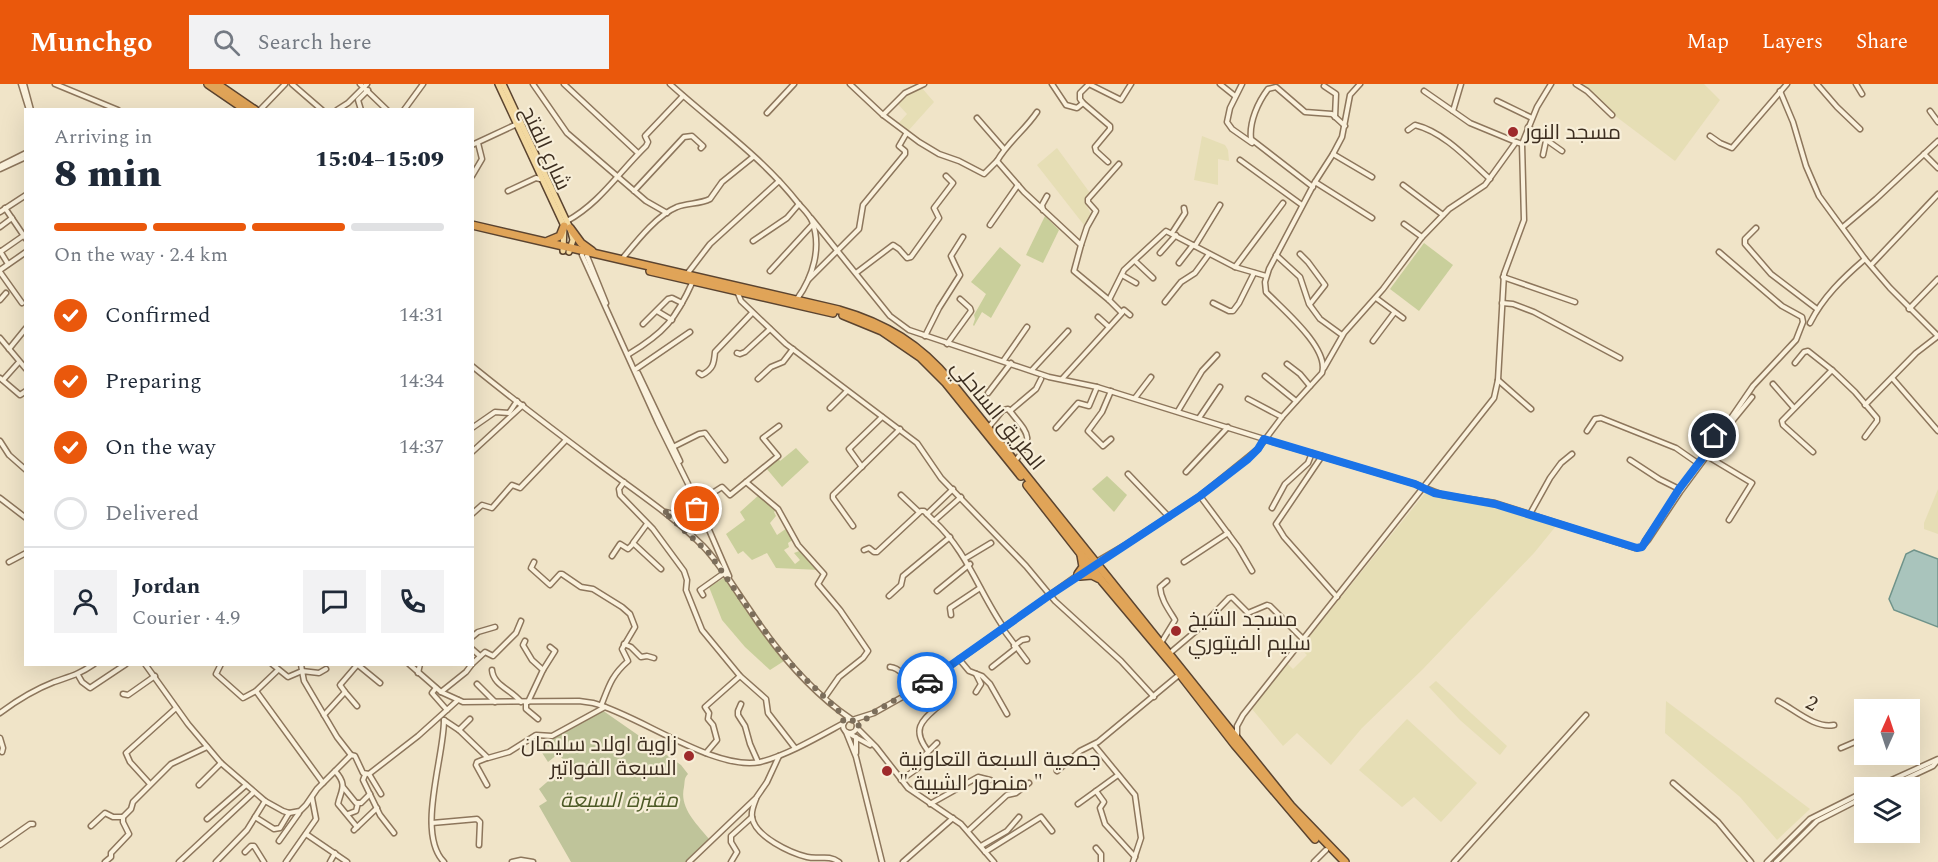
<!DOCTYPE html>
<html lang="en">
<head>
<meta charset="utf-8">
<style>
  body { margin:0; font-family:Spectral,Cairo,serif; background:#f2f2f3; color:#1f2937; height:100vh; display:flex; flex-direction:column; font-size:22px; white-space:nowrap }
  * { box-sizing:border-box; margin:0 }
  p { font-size:20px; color:#747a83 }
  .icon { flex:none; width:33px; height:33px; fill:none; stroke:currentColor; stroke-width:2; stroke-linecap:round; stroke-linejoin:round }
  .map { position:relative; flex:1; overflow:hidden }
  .side { position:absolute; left:24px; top:24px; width:450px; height:558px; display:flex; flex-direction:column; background:#fff; border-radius:0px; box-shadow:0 6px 24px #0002 }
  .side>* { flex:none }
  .needle { width:39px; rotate:3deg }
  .controls { position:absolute; left:1854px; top:615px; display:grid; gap:12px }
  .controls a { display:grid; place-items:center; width:66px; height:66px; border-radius:0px; background:#fff; box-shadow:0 6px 24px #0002; font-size:30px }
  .pin { position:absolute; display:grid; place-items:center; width:51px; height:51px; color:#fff; margin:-26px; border:3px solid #fff; border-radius:50%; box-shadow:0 2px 6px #0007 }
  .courier { position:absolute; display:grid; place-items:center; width:60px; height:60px; margin:-30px; border:4px solid #1a73e8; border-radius:50%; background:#fff; color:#222; box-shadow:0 2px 8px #0007 }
  .overview em { font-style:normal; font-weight:800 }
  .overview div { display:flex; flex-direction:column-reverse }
  .overview { display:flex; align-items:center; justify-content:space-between; height:102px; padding:0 30px }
  h1 { font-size:39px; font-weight:800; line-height:45px }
  .bar { display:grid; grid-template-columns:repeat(4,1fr); gap:9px 6px; align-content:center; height:72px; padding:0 30px }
  .bar i { height:8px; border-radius:4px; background:#e0e1e3 }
  .bar .on { background:#ea580c }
  .bar p { grid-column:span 4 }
  .line { display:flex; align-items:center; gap:15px; padding:0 30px; border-top:2px solid #e0e1e3 }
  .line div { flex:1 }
  .round { display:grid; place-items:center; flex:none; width:63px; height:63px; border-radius:0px; background:#f2f2f3 }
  ol { padding:0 30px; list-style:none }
  li { display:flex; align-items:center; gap:18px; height:66px }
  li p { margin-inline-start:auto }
  li .icon { padding:6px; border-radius:50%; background:#ea580c; color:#fff; stroke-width:4 }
  li:last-child { color:#747a83 }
  li i { width:33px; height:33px; border:3px solid #e0e1e3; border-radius:50% }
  header { display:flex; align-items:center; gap:36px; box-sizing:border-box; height:84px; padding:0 30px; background:#ea580c; color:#fff }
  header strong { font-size:28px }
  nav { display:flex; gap:33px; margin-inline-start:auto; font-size:21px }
  .search { width:420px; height:54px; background:#f2f2f3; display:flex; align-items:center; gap:15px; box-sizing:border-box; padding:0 21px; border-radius:0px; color:#747a83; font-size:22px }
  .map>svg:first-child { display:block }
  .farmland { fill:#e6deb5 }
  .green { fill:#c9cf9b }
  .cemetery { fill:#bfc49a }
  .water { fill:#a9c4bc; stroke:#6f938a; stroke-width:1.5 }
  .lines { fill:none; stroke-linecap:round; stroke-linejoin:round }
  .minor-casing { stroke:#8d765c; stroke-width:7 }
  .major-casing { stroke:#5b4430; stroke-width:8 }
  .highway-casing { stroke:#5b4430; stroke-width:10 }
  .minor { stroke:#faf1dc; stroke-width:4 }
  .major { stroke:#f3d9a0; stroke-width:5 }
  .highway { stroke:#e0a458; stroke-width:7 }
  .done { stroke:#7c6e5b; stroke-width:6; stroke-dasharray:0 10.8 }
  .route { stroke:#1a73e8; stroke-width:8 }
  .poi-dot { fill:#9e2a2b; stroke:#f7eed8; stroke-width:2 }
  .labels { text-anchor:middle; stroke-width:4.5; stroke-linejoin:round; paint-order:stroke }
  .poi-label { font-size:21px; fill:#3d2e20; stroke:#f7eed8; text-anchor:start }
  .street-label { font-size:21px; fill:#3d2e20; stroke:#f7eed8 }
  .park-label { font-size:21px; font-style:italic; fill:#4d5a26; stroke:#f7eed8 }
</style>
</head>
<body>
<header>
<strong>Munchgo</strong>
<div class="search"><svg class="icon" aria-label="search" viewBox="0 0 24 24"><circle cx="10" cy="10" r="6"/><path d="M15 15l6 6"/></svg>Search here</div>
<nav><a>Map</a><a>Layers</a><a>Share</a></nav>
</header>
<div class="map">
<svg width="1938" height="778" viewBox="0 0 1938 778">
  <rect width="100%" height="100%" fill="#f0e4c8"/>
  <!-- farmland -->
  <g class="farmland">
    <path d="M1573 0H1704L1720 16 1675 77Z"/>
    <path d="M921 3 934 18 908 47 898 40 907 30 897 19 911 7Z"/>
    <path d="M1202 52 1225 61 1228 66 1229 77 1218 75V101L1194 96Z"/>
    <path d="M1057 64 1090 109 1084 117 1091 130 1084 141 1037 81Z"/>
    <path d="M1938 405V450L1924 445V439Z"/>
    <path d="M1426 408 1499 423 1556 442 1534 469 1423 585 1362 644 1331 681 1297 649 1283 662 1252 625 1287 579 1293 585 1307 571 1300 564Z"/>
    <path d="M1436 597 1507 662 1500 671 1460 636 1429 603Z"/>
    <path d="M1666 617 1810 725 1777 756 1740 713 1665 649Z"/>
    <path d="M1407 635 1477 699 1441 738 1414 713 1402 723 1359 686Z"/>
  </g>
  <!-- green -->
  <g class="green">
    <path d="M1045 132 1059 146 1043 179 1026 171Z"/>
    <path d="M1424 159 1453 181 1419 227 1390 205Z"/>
    <path d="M1000 163 1021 181 991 234 982 228 974 242 973 241 975 235 974 231 986 210 971 198Z"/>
    <path d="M796 364 809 378 782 403 766 384 778 374 780 377Z"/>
    <path d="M1107 392 1127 411 1114 428 1092 405Z"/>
    <path d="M760 410 777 425 774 428 776 432 770 439 777 451 787 444 794 455 788 459 789 463 784 466 795 480 800 476 794 469 802 466 820 486 776 484 767 469 752 476 743 467 738 470 726 450 745 436 740 428Z"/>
    <path d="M724 494 784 577 770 586 745 563 722 536 709 503Z"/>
  </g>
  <!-- cemetery -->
  <path class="cemetery" d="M602 626 681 681 688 690C684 694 685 697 684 703 679 724 697 740 709 755L688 778H571L539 722 547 717 539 705 568 680 558 670 548 678 539 664 553 654Z"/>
  <!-- water -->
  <path class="water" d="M1914 466 1938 475V543L1894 526 1889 515 1906 470Z"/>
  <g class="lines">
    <defs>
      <g id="minor">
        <path d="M21 0 29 26"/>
        <path d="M24 0 31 26"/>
        <path d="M55 0 118 26"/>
        <path d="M292 0 322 26"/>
        <path d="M360 0 387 26"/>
        <path d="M533 0 567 49 646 117 667 129"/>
        <path d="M564 0 638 69"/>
        <path d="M670 0C713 39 762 73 798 119 803 125 809 130 812 137 822 163 813 193 797 215"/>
        <path d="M850 0 883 31 919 58 939 70 959 77 984 90 997 77 1024 108 1081 161 1074 187 1109 216 1122 229 1062 295"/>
        <path d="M1052 0 1066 21 1077 24 1083 19"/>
        <path d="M1220 0 1235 12"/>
        <path d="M1242 0 1230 24 1227 38 1232 45 1252 59"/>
        <path d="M1576 0 1587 7 1612 31"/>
        <path d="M1817 0 1837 23 1860 45"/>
        <path d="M1856 0 1862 10"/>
        <path d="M1324 2 1336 10 1335 33"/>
        <path d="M1424 7 1470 39 1516 58"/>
        <path d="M1780 7 1793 38 1806 82 1819 112 1865 175 1890 204 1938 252"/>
        <path d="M1497 17 1532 34"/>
        <path d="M260 26 285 0"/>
        <path d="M337 26 348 19 367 0"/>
        <path d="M361 26 358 16 368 6"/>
        <path d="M404 26 423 0"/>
        <path d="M1453 27 1461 0"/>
        <path d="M1930 27 1938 38"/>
        <path d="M767 29 794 0"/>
        <path d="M883 31 905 9 924 0"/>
        <path d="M977 34 1004 65"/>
        <path d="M1528 43 1562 67"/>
        <path d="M1408 46 1415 41C1444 48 1469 76 1490 95"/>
        <path d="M1710 52 1720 59 1732 64 1787 0"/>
        <path d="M472 61 517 40"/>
        <path d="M1333 70 1372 93"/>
        <path d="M1924 70 1938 84"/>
        <path d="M1543 71 1546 57"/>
        <path d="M1240 76 1302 121"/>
        <path d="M997 77C1008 58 1025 46 1037 28"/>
        <path d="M1108 78 1096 67 1095 63 1110 45V42L1083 19 1080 15V9L1089 0 1121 16 1131 0"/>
        <path d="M0 82 26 69"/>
        <path d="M0 85 26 73"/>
        <path d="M472 92 482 75 478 59"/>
        <path d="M1315 98 1372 134"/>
        <path d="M1403 101 1443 131"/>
        <path d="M1313 103 1251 55C1249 38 1258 18 1268 5L1276 3 1305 28 1332 30 1345 42"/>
        <path d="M508 107 536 94 540 95"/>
        <path d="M634 107 684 53 692 52 703 62 701 64"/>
        <path d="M5 124 26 155"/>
        <path d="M1043 126 1042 121 1047 112"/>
        <path d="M0 128 26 111"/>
        <path d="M811 134 890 232 909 246 1049 293 1097 303 1264 355 1415 400 1443 411 1495 419 1635 464 1642 463 1648 456 1680 408 1734 335 1752 313"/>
        <path d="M567 137C600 119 619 88 646 62L648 58 645 52 683 12"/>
        <path d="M1404 140 1422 153"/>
        <path d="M990 141 1018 101"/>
        <path d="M0 143 12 134"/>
        <path d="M1843 143 1876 115 1938 57"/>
        <path d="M1756 144 1745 155V160L1771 190 1817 225"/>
        <path d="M1172 149 1185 129 1184 124"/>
        <path d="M753 157 787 134 799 120"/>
        <path d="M1081 161 1087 143 1096 127 1088 118V115L1119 80"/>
        <path d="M1195 162 1220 121"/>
        <path d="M0 167 8 180"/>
        <path d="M0 168 23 152"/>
        <path d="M1160 169 1176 151"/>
        <path d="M1300 170 1308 178 1325 201 1310 220"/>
        <path d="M582 171 658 339 698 420 697 425C688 432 677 432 666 428"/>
        <path d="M1276 171 1300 193 1309 220 1320 235 1342 251"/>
        <path d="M587 172 606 219"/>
        <path d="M622 175C636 158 657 131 677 123 688 119 700 120 710 115L722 98 753 73"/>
        <path d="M1135 177 1153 194"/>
        <path d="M1179 179 1193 161"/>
        <path d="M1871 181 1938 110"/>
        <path d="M1235 183 1283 119"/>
        <path d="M0 186 26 168"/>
        <path d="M770 187 813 140"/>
        <path d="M0 188 22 219"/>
        <path d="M856 189 893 161 899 165 907 174 911 173 939 134 934 124 953 99 946 92"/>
        <path d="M687 190 710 160 779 97"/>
        <path d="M1122 191 1136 199"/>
        <path d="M1503 193 1575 218"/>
        <path d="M809 195 859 145 863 121 905 70V67L899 62 906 50"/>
        <path d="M737 207 741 217 786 260 917 359 941 394 1026 482 1055 517 1121 577 1154 613"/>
        <path d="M1376 214 1403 234"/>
        <path d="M0 216 6 209"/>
        <path d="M1109 216 1124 186 1166 147 1235 183 1266 192"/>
        <path d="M1165 218 1181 198 1195 189 1209 170"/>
        <path d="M1213 219 1229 227H1233L1239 219 1254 189"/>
        <path d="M1502 219 1513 220 1534 228 1620 274"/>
        <path d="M1909 225 1938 195"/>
        <path d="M657 227 672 236"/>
        <path d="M1122 228 1124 226 1130 231"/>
        <path d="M1098 233 1109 243"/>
        <path d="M1810 239C1823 213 1843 194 1865 175"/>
        <path d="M643 240 668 215 672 214 682 219"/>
        <path d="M925 252 939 224 960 191C957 185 954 179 951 172L963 153"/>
        <path d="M0 254 26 285"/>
        <path d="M1373 257 1394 229"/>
        <path d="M947 260 971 227 970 224 960 215"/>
        <path d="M9 265 26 244"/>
        <path d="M737 269 740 270 745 268 770 245"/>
        <path d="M629 270C664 249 676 235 693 197"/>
        <path d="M1004 276 1027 243"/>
        <path d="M1795 279 1804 268 1808 267 1832 286"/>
        <path d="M1287 280 1300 290 1310 302"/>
        <path d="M472 282C514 316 556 348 599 380 634 406 672 431 703 462 721 481 734 504 749 525 776 566 810 607 851 635"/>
        <path d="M1324 284 1344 249 1383 205 1422 153 1449 125 1485 101 1516 58 1522 60"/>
        <path d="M636 285 690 248"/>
        <path d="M1032 286 1068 247"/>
        <path d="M638 289 680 377"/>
        <path d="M699 289 702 291C713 285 714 280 715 268L752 229"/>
        <path d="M1265 292 1296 317"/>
        <path d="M0 294 20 311 26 307"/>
        <path d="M758 295 771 283 783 278 793 265"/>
        <path d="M1893 295 1938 347"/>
        <path d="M3 296 19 278"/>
        <path d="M1498 296 1531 325"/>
        <path d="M1773 300 1794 324"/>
        <path d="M988 309 1011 279"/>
        <path d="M1135 314 1151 293"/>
        <path d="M1248 315 1282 333"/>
        <path d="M1865 321 1916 269 1938 252"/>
        <path d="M830 324 847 307"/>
        <path d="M1010 327C1027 349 1036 353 1015 377"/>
        <path d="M1178 327 1202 287 1217 271"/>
        <path d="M1199 334 1220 303"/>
        <path d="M472 344 495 328 509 329 517 317"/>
        <path d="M988 344 1003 326 1008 325 1010 327 1036 305 1041 295"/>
        <path d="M1056 344 1078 319 1089 322 1097 303"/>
        <path d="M1587 347 1595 335 1601 334 1676 364 1699 380"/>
        <path d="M1698 351 1713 352 1717 355"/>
        <path d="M1111 355 1103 362 1088 347 1102 328 1111 307"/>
        <path d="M0 357 9 371 26 386"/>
        <path d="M673 363 699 350 705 349 725 376"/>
        <path d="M472 368 523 321"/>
        <path d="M1813 368 1783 341 1782 337 1832 286 1855 308 1877 334V337L1865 353"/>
        <path d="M1707 369 1753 302 1796 256 1803 238 1802 233 1782 222 1719 168"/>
        <path d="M1322 372 1276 440 1284 453 1337 513"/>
        <path d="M1707 372 1752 399 1729 436"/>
        <path d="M1630 376 1659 395 1679 405"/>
        <path d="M862 383 849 365 882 333"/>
        <path d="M1186 388 1228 343"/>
        <path d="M1128 390 1169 433"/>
        <path d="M624 398 619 405 620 411 653 445 684 487 687 496 686 506 702 546 740 592 766 615 768 629 795 664"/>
        <path d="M746 398 778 425 798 461 824 490 818 500 840 526 868 567 863 574 839 593 825 613"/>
        <path d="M695 408 701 422V427"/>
        <path d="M901 411 919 428"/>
        <path d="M1200 412 1238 463 1252 487"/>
        <path d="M961 413 934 437C967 467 979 508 1004 544"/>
        <path d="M0 414 26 434"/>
        <path d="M700 417 722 403 730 411 778 372 763 354 779 342"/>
        <path d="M1272 424 1285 400 1308 379 1312 369"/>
        <path d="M700 425 729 492"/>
        <path d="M472 430 482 421 492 424 512 401 520 404 566 356"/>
        <path d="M927 430 953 405"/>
        <path d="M1530 430 1550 394 1561 379 1572 370"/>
        <path d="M673 434 696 431 701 427"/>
        <path d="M647 440 633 459 661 485"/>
        <path d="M853 442 833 414V411L900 345"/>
        <path d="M1645 457 1688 394"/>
        <path d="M864 466 869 464 874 468H877L921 427H924L934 437"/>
        <path d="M612 472 620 460 628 465 633 460"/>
        <path d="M966 474 991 459"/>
        <path d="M9 478 26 469"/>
        <path d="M534 478 531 484 550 501 560 490H562L581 503 593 505 622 523 630 530 635 543 622 565 628 577C611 592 609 602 601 622"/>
        <path d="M1184 478 1228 449"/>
        <path d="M937 507 970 480"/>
        <path d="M703 511 700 506 724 489"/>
        <path d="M889 512 901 501 903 492 950 453"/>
        <path d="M951 531 950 524 980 504"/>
        <path d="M1003 545 1027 577"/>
        <path d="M472 553 478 548 495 543"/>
        <path d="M525 557 523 561 532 576 543 586"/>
        <path d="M1161 559 1175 536C1169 526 1161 516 1160 503L1167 497"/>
        <path d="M624 560 631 563 641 573 647 572 654 574"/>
        <path d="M1014 562 1022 556 1027 555"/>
        <path d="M472 565 480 572"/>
        <path d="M1170 569 1203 541 1229 514 1232 513 1248 529 1267 521 1270 522 1303 555"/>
        <path d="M959 575 969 587 982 592 990 600 1007 630"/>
        <path d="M145 580 188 640 221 679 265 717 283 727 289 729 300 727 306 721 317 705 351 671 355 672 363 689 369 690 418 652 458 616"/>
        <path d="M221 580 216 590 243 614 256 607 278 586"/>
        <path d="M272 580 288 593 302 587 301 580"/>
        <path d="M409 580 441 608 463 618 579 617 593 619C639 631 714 687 760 678 786 672 820 652 844 639"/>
        <path d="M472 580 485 568 493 572 516 549 521 537"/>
        <path d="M358 581 380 599"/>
        <path d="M890 583C902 584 908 598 914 607"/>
        <path d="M992 583 1016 564"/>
        <path d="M326 585 319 589 302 587 304 597 337 653 351 671"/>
        <path d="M492 586C493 601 512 606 521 618"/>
        <path d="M418 589 420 580"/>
        <path d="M78 591 82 598 90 604 126 580"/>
        <path d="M477 600 495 618"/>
        <path d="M436 604 432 609 447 626"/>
        <path d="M256 607 323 699"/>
        <path d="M345 608 357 622"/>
        <path d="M441 608 466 588 472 580"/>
        <path d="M976 608 981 600 976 590"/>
        <path d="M123 610 128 611 155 592"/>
        <path d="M1778 617C1794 625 1815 645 1834 641"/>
        <path d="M526 618V625L538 635"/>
        <path d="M528 618 543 586 555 567 550 563"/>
        <path d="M741 620 738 627V631L745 642 750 660 758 678"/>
        <path d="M0 629C16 617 36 605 54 598 71 592 78 591 94 580"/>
        <path d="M324 631 345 608 340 601 358 580"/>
        <circle cx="850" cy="642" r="7"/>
        <path d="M444 636 459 646 488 674 509 668 536 651 552 652 605 623"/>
        <path d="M444 636C444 674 416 749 444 778"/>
        <path d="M852 636 874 629 922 602 1096 478 1127 460 1200 412 1258 365 1282 333 1322 289C1330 264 1281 224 1266 208L1265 198 1269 185 1315 98 1333 70 1342 53 1350 11 1360 0"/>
        <path d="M857 644 876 663 908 704 961 740 994 778"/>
        <path d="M459 646 470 635"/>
        <path d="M846 648 856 673 882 778"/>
        <path d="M848 649 870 661"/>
        <path d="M1237 652V642L1243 631 1494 314 1498 296 1504 190 1524 136 1522 60 1537 23 1551 0"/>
        <path d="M0 654 3 664 2 668"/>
        <path d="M1094 661 1135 711 1141 754 1133 778"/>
        <path d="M1841 664 1862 655"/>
        <path d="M928 667C907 640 929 633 946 615V604L939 589"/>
        <path d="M706 669 717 656 713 641 708 635 709 629 705 623 740 592"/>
        <path d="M856 669V653"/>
        <path d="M335 687C348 701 341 706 338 720L357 743"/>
        <path d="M1057 687 1080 667 1098 658 1180 590"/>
        <path d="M369 690 381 710"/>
        <path d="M365 691 363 696 380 731 394 749"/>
        <path d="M1118 691 1096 707 1104 718 1100 724 1105 740 1135 773"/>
        <path d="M901 696 918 684 920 676 937 659"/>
        <path d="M1673 699 1718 738 1751 778"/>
        <path d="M150 700 130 678 126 669 176 624"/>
        <path d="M199 701 221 679"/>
        <path d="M487 701 476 681 477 678 487 674"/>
        <path d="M343 703 356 719H361L370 710"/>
        <path d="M1874 704 1938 675"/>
        <path d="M1886 704 1933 682 1938 676"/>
        <path d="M756 715C754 720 751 727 752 733 755 753 791 769 807 773 819 776 828 770 839 778"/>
        <path d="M930 720 978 693 990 696"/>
        <path d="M1078 720 1096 707"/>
        <path d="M348 730 356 727 358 719"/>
        <path d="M255 733 274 745 280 744 289 729"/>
        <path d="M207 735 246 701"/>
        <path d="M432 739 477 735 480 738 479 761"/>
        <path d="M91 742 105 729 113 733H123"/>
        <path d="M354 746 377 724"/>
        <path d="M968 747 1007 711 1016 709 1029 699"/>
        <path d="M306 750 347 778"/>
        <path d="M279 757 299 729"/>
        <path d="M0 761 30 740H33"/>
        <path d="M981 762 1007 747 1019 733"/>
        <path d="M1096 764 1101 770V778"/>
        <path d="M245 768 251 762H254L264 778"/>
        <path d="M985 768 1041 733 1052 747"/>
        <path d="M105 778 111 773V769L129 750 123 738V733L131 725 133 718 171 680 207 663"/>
        <path d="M179 778 254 708"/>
        <path d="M216 778 247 746 265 717"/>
        <path d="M286 778 316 735 312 714"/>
        <path d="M330 778 335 769"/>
        <path d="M512 778 521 776 533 778"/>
        <path d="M689 778 756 714 767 698 779 672"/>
        <path d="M731 778 737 768 731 758V752L752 733"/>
        <path d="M903 778 953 734"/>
        <path d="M1314 778 1326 766"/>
        <path d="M1454 778 1586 631"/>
        <path d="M1767 778 1810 735 1864 708"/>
        <path d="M1776 778 1817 737 1864 713"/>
      </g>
      <g id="major">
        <path d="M498 0 564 142 563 167"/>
        <path d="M503 0 570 144 573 156 569 168"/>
      </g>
      <g id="highway">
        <path d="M208 0 246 26"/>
        <path d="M217 0 255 26"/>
        <path d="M472 141 839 226C885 239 921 261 951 298L1291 722 1345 778"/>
        <path d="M570 144 581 159 592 167"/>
        <path d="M548 157 560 152 564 142"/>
        <path d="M650 187 833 229"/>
        <path d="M843 231 882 247 920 273 946 299 1021 392"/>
        <path d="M1027 401 1102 497 1176 585 1235 661 1315 755"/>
        <path d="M1078 490 1083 483 1081 471"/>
        <path d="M1080 492 1092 491 1098 494"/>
      </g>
    </defs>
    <!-- minor casing -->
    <use href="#minor" class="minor-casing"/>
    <!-- major casing -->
    <use href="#major" class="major-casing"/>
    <!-- highway casing -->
    <use href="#highway" class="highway-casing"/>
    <!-- minor -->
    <use href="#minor" class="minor"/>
    <!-- major -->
    <use href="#major" class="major"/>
    <!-- highway -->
    <use href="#highway" class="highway"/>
  </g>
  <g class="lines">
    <!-- done -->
    <path class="done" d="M697 425C686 432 675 431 663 427L708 468 777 564 800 590 838 626 844 638 852 636 856 638 857 643 874 628 927 598"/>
    <!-- route -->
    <path class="route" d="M927 598 1047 513 1200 412 1248 375 1258 365 1264 355 1415 400 1434 409 1495 420 1637 464 1642 463 1645 458 1679 405 1717 355 1714 352"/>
  </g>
  <!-- markers -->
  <g class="poi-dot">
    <circle cx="1513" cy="48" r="6"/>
    <circle cx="1176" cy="547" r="6"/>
    <circle cx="689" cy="672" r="6"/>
    <circle cx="887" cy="687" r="6"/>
  </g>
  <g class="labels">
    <!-- poi labels -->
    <g class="poi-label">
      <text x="1525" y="55">مسجد النور</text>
      <text x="1188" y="542">مسجد الشيخ<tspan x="1188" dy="24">سليم الفيتوري</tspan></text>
      <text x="677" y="667" text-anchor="end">زاوية اولاد سليمان<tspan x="677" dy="24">السبعة الفواتير</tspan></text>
      <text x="899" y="682">جمعية السبعة التعاونية<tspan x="899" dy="24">" منصور الشيبة "</tspan></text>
    </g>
    <!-- street labels -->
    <g class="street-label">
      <text transform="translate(546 64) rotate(65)" y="7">شارع الفتح</text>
      <text transform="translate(998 331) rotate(51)" y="7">الطريق الساحلي</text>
      <text transform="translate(1812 619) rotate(28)" y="7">2</text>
    </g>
    <!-- park labels -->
    <g class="park-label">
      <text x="619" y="723">مقبرة السبعة</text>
    </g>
  </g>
</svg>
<div class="controls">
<a><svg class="needle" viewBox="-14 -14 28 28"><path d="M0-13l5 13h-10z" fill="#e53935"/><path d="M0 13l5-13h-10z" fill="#747a83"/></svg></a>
<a><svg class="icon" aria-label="layers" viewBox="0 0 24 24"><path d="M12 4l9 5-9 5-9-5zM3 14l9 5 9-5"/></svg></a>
</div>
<div class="pin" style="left:697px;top:425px;background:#ea580c"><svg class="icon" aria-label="bag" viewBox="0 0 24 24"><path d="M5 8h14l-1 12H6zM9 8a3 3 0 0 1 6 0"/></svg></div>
<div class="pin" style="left:1714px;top:352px;background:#1f2937"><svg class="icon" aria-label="home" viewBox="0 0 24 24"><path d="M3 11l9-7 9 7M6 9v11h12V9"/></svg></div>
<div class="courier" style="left:927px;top:598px"><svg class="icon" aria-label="car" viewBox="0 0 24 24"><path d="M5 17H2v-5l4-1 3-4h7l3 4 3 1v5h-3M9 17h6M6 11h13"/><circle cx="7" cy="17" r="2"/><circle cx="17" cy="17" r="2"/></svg></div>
<section class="side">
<div class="overview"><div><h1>8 min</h1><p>Arriving in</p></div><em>15:04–15:09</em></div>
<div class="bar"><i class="on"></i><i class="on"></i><i class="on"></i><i></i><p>On the way · 2.4 km</p></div>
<ol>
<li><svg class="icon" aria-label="check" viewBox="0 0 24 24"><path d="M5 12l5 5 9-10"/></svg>Confirmed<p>14:31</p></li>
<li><svg class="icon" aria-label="check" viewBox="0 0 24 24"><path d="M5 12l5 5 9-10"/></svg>Preparing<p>14:34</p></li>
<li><svg class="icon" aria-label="check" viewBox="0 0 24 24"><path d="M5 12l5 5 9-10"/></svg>On the way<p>14:37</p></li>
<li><i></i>Delivered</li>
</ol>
<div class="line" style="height:108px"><a class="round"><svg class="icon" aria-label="person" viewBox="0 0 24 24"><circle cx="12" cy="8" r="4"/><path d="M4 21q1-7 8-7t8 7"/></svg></a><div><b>Jordan</b><p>Courier · 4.9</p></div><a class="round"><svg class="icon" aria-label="chat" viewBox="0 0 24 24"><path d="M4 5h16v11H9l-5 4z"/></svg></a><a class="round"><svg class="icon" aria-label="phone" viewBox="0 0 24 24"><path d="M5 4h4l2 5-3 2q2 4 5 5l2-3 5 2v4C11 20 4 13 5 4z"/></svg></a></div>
</section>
</div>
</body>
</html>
